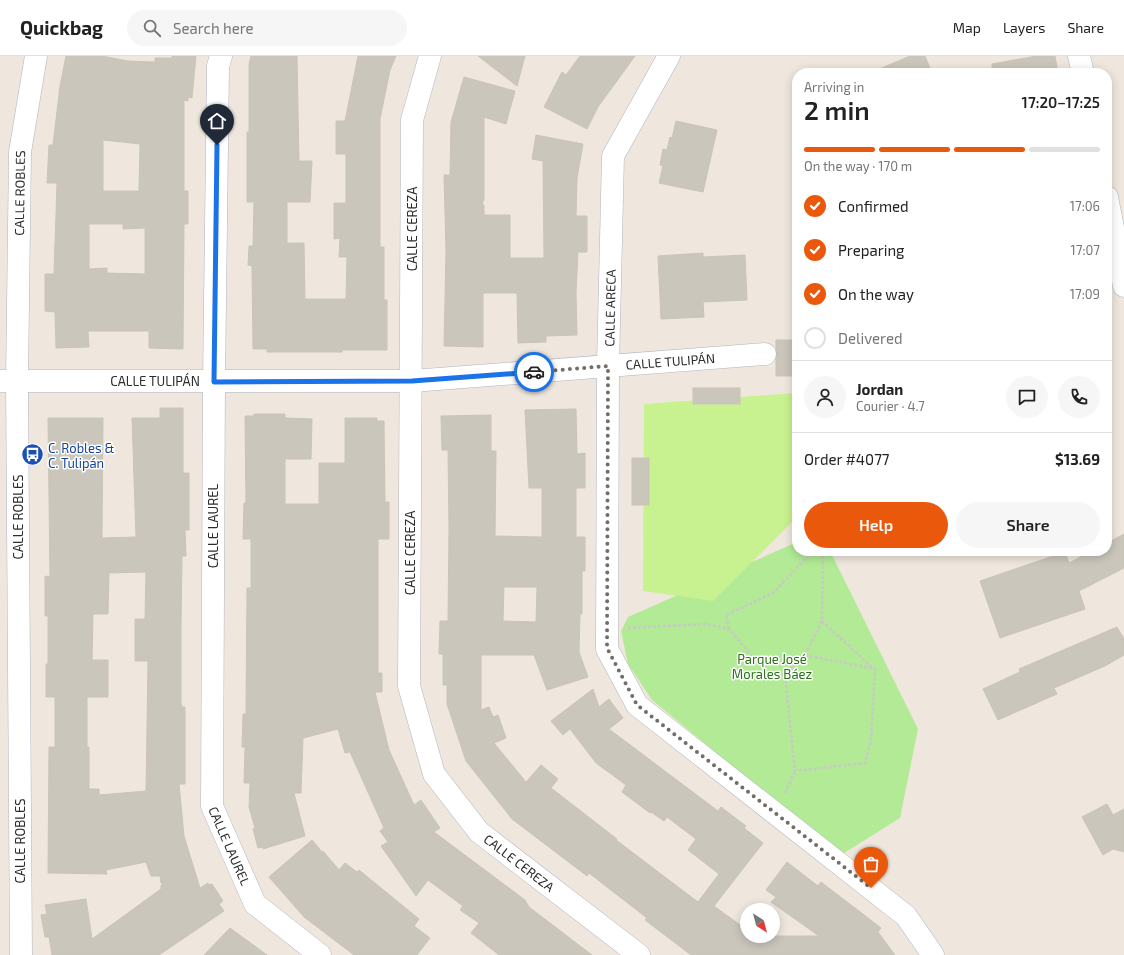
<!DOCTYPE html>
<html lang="en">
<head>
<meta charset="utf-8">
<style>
  body { margin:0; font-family:"Exo 2",sans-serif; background:#f6f6f6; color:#222; height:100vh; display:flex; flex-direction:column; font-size:15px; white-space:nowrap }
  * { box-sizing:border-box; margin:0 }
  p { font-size:13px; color:#767676 }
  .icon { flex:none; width:22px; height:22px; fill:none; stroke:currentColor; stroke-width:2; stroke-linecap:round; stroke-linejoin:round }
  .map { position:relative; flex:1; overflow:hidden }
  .side { position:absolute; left:792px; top:12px; width:320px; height:488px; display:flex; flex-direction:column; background:#fff; border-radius:16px; box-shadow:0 2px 10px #0003 }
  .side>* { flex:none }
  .needle { width:26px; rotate:144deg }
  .fabs { position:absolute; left:740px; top:847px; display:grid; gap:8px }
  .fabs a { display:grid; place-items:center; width:40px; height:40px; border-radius:50%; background:#fff; box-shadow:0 2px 10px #0003; font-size:20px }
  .pin { position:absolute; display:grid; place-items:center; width:34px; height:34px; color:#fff; margin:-41px -17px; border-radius:50% 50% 50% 0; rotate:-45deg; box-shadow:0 0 4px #0007 }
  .pin .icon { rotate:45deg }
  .courier { position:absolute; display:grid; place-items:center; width:40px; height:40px; margin:-20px; border:3px solid #1a73e8; border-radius:50%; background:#fff; color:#222; box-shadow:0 1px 5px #0007 }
  .summary em { font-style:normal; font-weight:600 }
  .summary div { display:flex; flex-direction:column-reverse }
  .summary { display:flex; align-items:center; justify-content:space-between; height:68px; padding:0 12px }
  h1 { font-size:26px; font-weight:600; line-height:30px }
  .bar { display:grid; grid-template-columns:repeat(4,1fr); gap:6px 4px; align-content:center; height:48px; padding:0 12px }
  .bar i { height:5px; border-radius:3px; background:#e0e0e0 }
  .bar .selected { background:#ea580c }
  .bar p { grid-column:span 4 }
  .line { display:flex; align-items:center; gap:10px; padding:0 12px; border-top:1px solid #e0e0e0 }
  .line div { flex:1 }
  .round { display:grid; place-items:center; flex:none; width:42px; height:42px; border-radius:21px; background:#f6f6f6 }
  ol { padding:0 12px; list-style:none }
  li { display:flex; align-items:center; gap:12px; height:44px }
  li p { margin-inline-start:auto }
  li .icon { padding:4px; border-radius:50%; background:#ea580c; color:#fff; stroke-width:4 }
  li:last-child { color:#767676 }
  li i { width:22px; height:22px; border:2px solid #e0e0e0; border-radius:50% }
  .action { display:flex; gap:8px; margin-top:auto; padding:8px 12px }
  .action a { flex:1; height:46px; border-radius:24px; background:#ea580c; color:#fff; font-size:16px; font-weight:600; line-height:46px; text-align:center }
  .action a+a { background:#f6f6f6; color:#222 }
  header { display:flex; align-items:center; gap:24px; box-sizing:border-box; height:56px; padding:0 20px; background:#fff; border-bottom:1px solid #e0e0e0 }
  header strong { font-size:19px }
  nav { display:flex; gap:22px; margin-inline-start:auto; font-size:14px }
  .search { width:280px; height:36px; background:#f6f6f6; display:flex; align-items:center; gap:10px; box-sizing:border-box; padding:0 14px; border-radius:22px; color:#767676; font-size:15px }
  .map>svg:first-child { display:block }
  .green { fill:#b2ea95 }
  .pitch { fill:#c8f290 }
  .building { fill:#cac6bc; stroke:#cbc4b6; fill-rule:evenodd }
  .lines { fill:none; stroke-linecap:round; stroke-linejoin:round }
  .minor-casing { stroke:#b1b4c1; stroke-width:23 }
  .tertiary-casing { stroke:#b1b4c1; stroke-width:23 }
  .path { stroke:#c8c8c8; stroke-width:2.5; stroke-dasharray:3 2; stroke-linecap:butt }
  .minor { stroke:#fff; stroke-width:22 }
  .tertiary { stroke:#fff; stroke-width:22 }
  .done { stroke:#706d6a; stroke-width:4; stroke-dasharray:0 7.2 }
  .route { stroke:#1a73e8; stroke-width:5 }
  .labels { text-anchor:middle; stroke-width:3; stroke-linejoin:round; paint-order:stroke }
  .street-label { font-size:13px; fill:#2c2c2c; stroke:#fff }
  .transit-label { font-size:13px; fill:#164399; stroke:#fff; text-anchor:start }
  .park-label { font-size:13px; fill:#277214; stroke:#fff }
</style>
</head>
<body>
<header>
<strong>Quickbag</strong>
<div class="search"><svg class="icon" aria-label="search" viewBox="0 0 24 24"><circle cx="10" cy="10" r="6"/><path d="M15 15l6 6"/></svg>Search here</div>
<nav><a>Map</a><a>Layers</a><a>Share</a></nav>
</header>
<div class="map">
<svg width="1124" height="899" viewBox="0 0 1124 899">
  <rect width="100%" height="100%" fill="#efe7dd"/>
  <!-- green -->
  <path class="green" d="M797 486V495H830L918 673 900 762 841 799 652 644 628 608 621 575 628 561Z"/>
  <!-- pitch -->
  <path class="pitch" d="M797 337V461L713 545 643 535 644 348Z"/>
  <!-- building -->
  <g class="building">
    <path d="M66 0H102L128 5 155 6V2H172V0H196L192 42 188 41V45L184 44V135H188V168H184L183 293 149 292V275H88L89 291 56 292 55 256 45 255V218H54L57 127H47L49 89H53L60 30ZM103 84 140 88 139 135H103ZM89 168H123V173L145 172V218L107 217V212L89 213Z"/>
    <path d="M251 0H297L299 105H312L310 146H287V187H304L305 243H346L347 201H339L340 182 334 183V147H346V98H336V65H345L358 0H396L390 14 380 63V191H384V244H387V294H342V296H267V293H253L252 210 248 209 249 190H253L254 146H247V76H249V8Z"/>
    <path d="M478 0H525L517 30Z"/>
    <path d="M580 0H635L598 51 587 73 544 51 562 16 566 19Z"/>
    <path d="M910 0H925L932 17H870Z"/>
    <path d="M1036 0H1055L1058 17H992V8Z"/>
    <path d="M464 21 515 35 506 68 484 61V143L482 148 484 149V159H510V202H544L543 105 532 103 536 79 583 88 577 122 576 160H587V196H578L576 237 577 279 546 280V286L518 287 517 237H483V291L444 290 446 194 444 119H450L451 66Z"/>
    <path d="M676 65 717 74 703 136 659 127 663 110 660 109 663 93 667 94 670 81 672 82Z"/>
    <path d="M703 197V201L745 199 747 244 703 246 704 261 661 263 658 200Z"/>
    <rect x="776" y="284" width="21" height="36"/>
    <rect x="693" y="332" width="47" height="16"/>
    <path d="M160 352H183V417H189V474H185L186 500H182L181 569V647L182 651H185V728H179L184 780 200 832 208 827 209 829 212 828 223 845 219 848 224 855 159 899H52L49 881H45L41 859 47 858 45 849 86 843 92 883 161 833V829L164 826 161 827 160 820H151L146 806 106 814 107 818 48 817 49 691H55V641H46V608H48V560H45V520L50 521 48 362H103L102 482 136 481 132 362H160ZM146 516 145 563H135V605H148L146 735 99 739V733H89V691H87V641H108V604H92L93 558H108L109 517Z"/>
    <path d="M576 353 577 398 585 397V432H576V481H585V515H582V558H580L579 596 588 621 547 634 534 599H481V654L489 651 493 661 498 659 506 682 494 687 526 726 541 709 558 723 551 732 617 783 616 784 698 846 719 818 688 794 696 783 667 761 664 765 651 756 650 757 622 736 626 729 596 707 570 673 563 679 551 665 593 633 599 651 609 643 623 662 609 673 718 755 721 751 746 770 744 772 763 787 714 850 747 874V880H819L771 846 776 841 766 834 787 806 818 830 821 826 881 872 878 876 895 899H691L645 864 647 862 589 817 587 820 512 763 466 705 447 648V629H443V598H439L440 565H448L449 472 448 394H442L441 360 491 359V395H496L495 480 542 481V432H529L525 354ZM504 531H537L536 566 503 565Z"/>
    <path d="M254 358H285V362L312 363 311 403H285V448H319V407H345V362H377V365H384L385 446H389V483H378V617H382V636H375L389 694 414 749 421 744 440 772 434 776 525 844 529 851 592 899H499L471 877 479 867 460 854 463 850 428 824 416 840 381 790 388 786 380 775 384 772 350 696 345 697 338 673 303 682 301 737H294L305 780 263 793V791L258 792 253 773 255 772 249 751 250 727H244L245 691H242L243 658H246L247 532H251V483H243L244 447H246L245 360H254Z"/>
    <rect x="632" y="402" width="17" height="47"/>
    <path d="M1124 478V512L1079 535 1085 553 1000 582 980 525 1065 496 1069 507 1092 495H1107V487Z"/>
    <path d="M1117 571 1124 583V599L1105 610 1054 632 1057 638 998 664 983 633 1020 616 1019 613Z"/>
    <path d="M1107 748 1113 759 1124 753V796L1113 793 1103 799 1082 761Z"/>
    <path d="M312 784 322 796 323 795 339 814 345 807 357 816 359 814 419 863 414 870 430 882 417 899H354L304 861 269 821Z"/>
    <path d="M230 872 267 899H204Z"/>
  </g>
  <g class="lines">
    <defs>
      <g id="minor">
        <path id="s1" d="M221 0 218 10 214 326 212 750 255 848 320 899"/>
        <path id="s2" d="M430 0 412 64 409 630 434 718 479 776 639 899"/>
        <path d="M669 0 613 100 608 310 607 593 637 649 906 860 933 899"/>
        <path id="s3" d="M0 325H412L765 298"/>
        <path id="s4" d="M21 899 17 325 20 96 36 0"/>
      </g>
      <g id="tertiary">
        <path d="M1079 0 1083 17"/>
        <path d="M1107 141 1124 230"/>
      </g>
    </defs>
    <!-- minor casing -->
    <use href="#minor" class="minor-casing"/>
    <!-- tertiary casing -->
    <use href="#tertiary" class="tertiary-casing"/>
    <!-- path -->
    <g class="path">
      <path d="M823 495 822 565 874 613"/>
      <path d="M628 572 705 568 729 573 765 615 785 620"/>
      <path d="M729 573 726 559 773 537 813 495"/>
      <path d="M805 599 875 613 871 684 865 707 795 715 785 620Z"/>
      <path d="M805 599 822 565"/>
      <path d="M785 737 795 715"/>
    </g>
    <!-- minor -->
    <use href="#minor" class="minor"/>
    <!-- tertiary -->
    <use href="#tertiary" class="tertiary"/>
  </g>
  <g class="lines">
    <!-- done -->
    <path class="done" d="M534 316 608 310 607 592 637 649 871 832"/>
    <!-- route -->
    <path class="route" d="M217 89 214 326 412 325 534 316"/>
  </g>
  <!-- icons -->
  <defs>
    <symbol id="bus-disc" viewBox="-11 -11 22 22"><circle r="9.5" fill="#1a4fb4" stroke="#fff"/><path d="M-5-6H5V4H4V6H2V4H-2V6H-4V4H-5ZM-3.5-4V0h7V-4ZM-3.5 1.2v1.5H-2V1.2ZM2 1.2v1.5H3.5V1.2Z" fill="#fff"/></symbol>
  </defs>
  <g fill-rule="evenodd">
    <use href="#bus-disc" x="20" y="386" width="25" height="25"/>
  </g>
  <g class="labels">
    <!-- street labels -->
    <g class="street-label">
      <text dy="5" stroke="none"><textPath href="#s4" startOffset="762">CALLE ROBLES</textPath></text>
      <text transform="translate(412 173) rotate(-90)" y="5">CALLE CEREZA</text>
      <text transform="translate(610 252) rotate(-89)" y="5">CALLE ARECA</text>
      <text dy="5" stroke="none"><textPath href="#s3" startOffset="671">CALLE TULIPÁN</textPath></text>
      <text dy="5" stroke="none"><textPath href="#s3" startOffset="155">CALLE TULIPÁN</textPath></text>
      <text transform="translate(18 461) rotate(-90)" y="5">CALLE ROBLES</text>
      <text transform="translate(213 470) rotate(-90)" y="5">CALLE LAUREL</text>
      <text transform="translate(410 497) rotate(-90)" y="5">CALLE CEREZA</text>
      <text transform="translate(20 785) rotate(-90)" y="5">CALLE ROBLES</text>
      <text dy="5" stroke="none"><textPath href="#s1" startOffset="794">CALLE LAUREL</textPath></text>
      <text dy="5" stroke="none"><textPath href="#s2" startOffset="848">CALLE CEREZA</textPath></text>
    </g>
    <!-- transit labels -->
    <g class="transit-label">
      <text x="48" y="397">C. Robles &amp;<tspan x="48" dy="15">C. Tulipán</tspan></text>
    </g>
    <!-- park labels -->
    <g class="park-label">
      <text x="772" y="608">Parque José<tspan x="772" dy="15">Morales Báez</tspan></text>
    </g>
  </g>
</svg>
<div class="fabs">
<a><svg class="needle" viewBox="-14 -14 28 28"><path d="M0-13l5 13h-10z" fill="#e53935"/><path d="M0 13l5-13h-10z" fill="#767676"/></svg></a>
</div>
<div class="pin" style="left:871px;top:832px;background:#ea580c"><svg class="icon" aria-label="bag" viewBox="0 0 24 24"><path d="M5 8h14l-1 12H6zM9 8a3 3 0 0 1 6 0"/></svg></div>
<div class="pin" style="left:217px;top:89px;background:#1f2937"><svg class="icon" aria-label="home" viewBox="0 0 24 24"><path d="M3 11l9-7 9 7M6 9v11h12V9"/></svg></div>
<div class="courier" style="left:534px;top:316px"><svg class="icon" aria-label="car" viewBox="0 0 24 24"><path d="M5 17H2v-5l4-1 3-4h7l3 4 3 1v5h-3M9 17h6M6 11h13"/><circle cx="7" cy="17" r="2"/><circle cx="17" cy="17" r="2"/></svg></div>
<section class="side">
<div class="summary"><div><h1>2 min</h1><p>Arriving in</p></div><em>17:20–17:25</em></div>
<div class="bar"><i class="selected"></i><i class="selected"></i><i class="selected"></i><i></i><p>On the way · 170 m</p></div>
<ol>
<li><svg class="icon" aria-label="check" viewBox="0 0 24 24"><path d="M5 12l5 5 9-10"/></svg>Confirmed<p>17:06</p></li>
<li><svg class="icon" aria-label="check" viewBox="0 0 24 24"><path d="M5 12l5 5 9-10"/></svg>Preparing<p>17:07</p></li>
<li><svg class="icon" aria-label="check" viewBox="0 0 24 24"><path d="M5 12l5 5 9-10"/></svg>On the way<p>17:09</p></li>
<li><i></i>Delivered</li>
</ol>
<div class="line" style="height:72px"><a class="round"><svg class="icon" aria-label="person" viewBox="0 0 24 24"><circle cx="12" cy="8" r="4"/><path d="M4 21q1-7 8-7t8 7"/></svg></a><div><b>Jordan</b><p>Courier · 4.7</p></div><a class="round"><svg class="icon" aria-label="chat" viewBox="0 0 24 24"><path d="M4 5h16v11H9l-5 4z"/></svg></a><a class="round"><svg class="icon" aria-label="phone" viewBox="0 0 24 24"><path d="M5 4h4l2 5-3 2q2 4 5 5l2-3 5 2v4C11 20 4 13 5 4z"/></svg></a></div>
<div class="line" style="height:52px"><div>Order #4077</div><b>$13.69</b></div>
<div class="action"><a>Help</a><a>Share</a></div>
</section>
</div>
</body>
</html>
